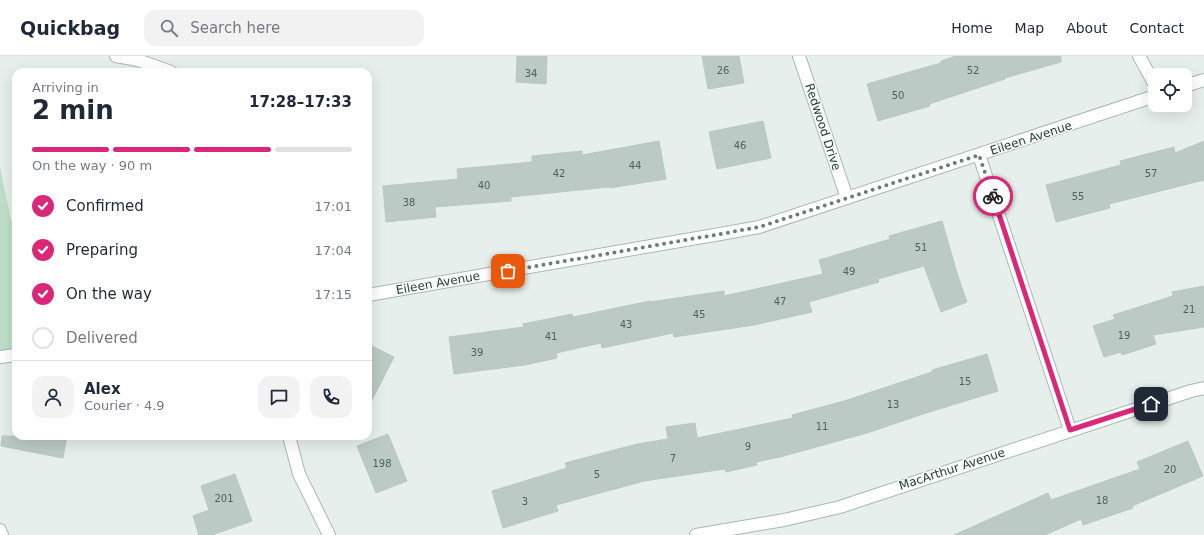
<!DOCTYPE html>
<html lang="en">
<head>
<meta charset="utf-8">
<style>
  body { margin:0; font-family:"DejaVu Sans",sans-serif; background:#f2f2f3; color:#1f2937; height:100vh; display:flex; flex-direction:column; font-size:15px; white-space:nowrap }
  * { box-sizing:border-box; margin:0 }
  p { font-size:13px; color:#747a83 }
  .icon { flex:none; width:22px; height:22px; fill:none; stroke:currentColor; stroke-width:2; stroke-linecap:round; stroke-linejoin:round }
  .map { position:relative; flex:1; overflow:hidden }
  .details { position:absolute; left:12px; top:12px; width:360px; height:372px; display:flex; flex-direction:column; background:#fff; border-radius:12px; box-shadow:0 4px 16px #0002 }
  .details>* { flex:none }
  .fabs { position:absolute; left:1148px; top:12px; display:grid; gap:8px }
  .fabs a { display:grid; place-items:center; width:44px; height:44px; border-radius:8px; background:#fff; box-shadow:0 4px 16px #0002; font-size:20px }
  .pin { position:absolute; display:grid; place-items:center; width:34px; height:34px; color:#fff; margin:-17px; border-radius:8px; box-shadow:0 2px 6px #0006 }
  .courier { position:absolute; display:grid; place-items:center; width:40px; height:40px; margin:-20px; border:3px solid #db2777; border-radius:50%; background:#fff; color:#222; box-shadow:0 1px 5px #0007 }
  .overview em { font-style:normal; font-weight:700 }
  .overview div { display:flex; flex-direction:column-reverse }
  .overview { display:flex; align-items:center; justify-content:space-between; height:68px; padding:0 20px }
  h1 { font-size:26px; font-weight:700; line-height:30px }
  .bar { display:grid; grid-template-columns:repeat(4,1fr); gap:6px 4px; align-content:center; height:48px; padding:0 20px }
  .bar i { height:5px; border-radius:3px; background:#e0e1e3 }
  .bar .on { background:#db2777 }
  .bar p { grid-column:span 4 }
  .line { display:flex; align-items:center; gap:10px; padding:0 20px; border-top:1px solid #e0e1e3 }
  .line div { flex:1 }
  .round { display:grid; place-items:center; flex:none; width:42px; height:42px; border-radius:12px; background:#f2f2f3 }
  ol { padding:0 20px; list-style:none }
  li { display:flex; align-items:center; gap:12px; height:44px }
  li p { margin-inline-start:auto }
  li .icon { padding:4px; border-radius:50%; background:#db2777; color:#fff; stroke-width:4 }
  li:last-child { color:#747a83 }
  li i { width:22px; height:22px; border:2px solid #e0e1e3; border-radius:50% }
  header { display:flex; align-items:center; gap:24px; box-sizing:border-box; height:56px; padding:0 20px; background:#fff; border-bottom:1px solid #e0e1e3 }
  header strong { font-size:19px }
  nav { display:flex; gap:22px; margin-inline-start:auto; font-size:14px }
  .search { width:280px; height:36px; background:#f2f2f3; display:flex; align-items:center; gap:10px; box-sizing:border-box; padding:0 14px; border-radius:12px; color:#747a83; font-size:15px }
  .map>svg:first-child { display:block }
  .green { fill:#bfe0c8 }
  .building { fill:#bbcac4; stroke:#b8c9c2 }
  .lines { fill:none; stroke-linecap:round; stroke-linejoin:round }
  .minor-casing { stroke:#a8b8b2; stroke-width:14 }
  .minor { stroke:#fff; stroke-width:12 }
  .done { stroke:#687f78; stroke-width:4; stroke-dasharray:0 7.2 }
  .route { stroke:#db2777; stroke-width:5 }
  .labels { text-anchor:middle; stroke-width:3; stroke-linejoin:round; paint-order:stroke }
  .number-label { font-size:10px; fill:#4a645c }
  .street-label { font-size:12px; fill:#24423a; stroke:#f7fbf9 }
</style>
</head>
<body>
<header>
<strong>Quickbag</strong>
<div class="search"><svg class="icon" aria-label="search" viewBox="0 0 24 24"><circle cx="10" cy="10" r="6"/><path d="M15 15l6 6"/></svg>Search here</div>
<nav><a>Home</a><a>Map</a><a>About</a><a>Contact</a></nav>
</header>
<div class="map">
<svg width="1204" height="479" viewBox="0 0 1204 479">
  <rect width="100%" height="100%" fill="#e6efeb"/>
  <!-- green -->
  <path class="green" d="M0 112 16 187V299L0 302Z"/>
  <!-- building -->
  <g class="building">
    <path d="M517 0H547L546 28 516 26Z"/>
    <path d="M702 0H739L744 27 708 33Z"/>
    <path d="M956 0H1061V6L1005 22V23L929 48 930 50 878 65 867 28 941 7V5Z"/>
    <path d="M763 65 771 102 717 113 709 76Z"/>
    <path d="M659 85 666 123 610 132 609 131 511 141V145L435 151 436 161 386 166 383 130 458 123 457 113 532 106V100L582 95V99Z"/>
    <path d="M1204 85V124L1109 148 1110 152 1056 166 1046 129 1121 109 1120 105 1174 91 1175 97Z"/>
    <path d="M942 165 958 220 967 246 941 256 924 210 878 223 879 226 809 246 812 256 754 269 674 281 673 277 602 292 601 287 556 297 557 302 525 309 454 318 449 281 524 271 523 268 572 258 573 261 650 245V246L724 235V240L823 218 819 204 890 183 889 180Z"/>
    <path d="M1204 230V271L1153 279 1156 288 1122 299 1121 296 1104 301 1093 270 1115 263 1113 259 1173 240 1172 236Z"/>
    <path d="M368 288 394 301 368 352Z"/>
    <path d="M987 298 998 335 926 357 867 377 780 401 756 406 757 409 726 416 725 413 644 425 556 449 558 455 503 472 492 435 567 412 565 407 637 388 668 383 666 371 695 367 697 382 793 362 792 359 844 345 932 316V314Z"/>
    <path d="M388 378 407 425 376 437 357 390Z"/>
    <path d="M2 380H67L63 402 1 390Z"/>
    <path d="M1188 385 1203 420 1132 450 1133 452 1083 469 1081 463 1045 479H954L1048 437 1051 444 1140 413 1137 406Z"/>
    <path d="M235 418 252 465 212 479H199L193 460 209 454 201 430Z"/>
  </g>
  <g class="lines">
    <defs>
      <g id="minor">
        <path d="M116 0 138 4 171 16"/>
        <path d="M799 0 847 142"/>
        <path d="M1139 0 1155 29"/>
        <path d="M1185 30 1204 24"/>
        <path d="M979 99 1070 374"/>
        <path d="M368 239 726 177 759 171 1155 40"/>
        <path d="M0 301 16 299"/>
        <path d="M289 380 299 418 329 479"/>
        <path d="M0 474 2 479"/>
        <path d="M696 479 784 464 840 451 1191 335 1204 332"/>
      </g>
    </defs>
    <!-- minor casing -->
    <use href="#minor" class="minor-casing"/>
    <!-- minor -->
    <use href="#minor" class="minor"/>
  </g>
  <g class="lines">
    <!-- done -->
    <path class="done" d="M508 215 726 177 759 171 979 99 993 140"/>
    <!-- route -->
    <path class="route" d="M993 140 1070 374 1151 348"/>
  </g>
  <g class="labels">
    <!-- number labels -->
    <g class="number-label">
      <text x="723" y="18">26</text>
      <text x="973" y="18">52</text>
      <text x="531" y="21">34</text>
      <text x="898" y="43">50</text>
      <text x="740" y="93">46</text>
      <text x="635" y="113">44</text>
      <text x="559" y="121">42</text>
      <text x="1151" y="121">57</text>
      <text x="484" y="133">40</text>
      <text x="1078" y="144">55</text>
      <text x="409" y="150">38</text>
      <text x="921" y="195">51</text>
      <text x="849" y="219">49</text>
      <text x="780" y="249">47</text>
      <text x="1189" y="257">21</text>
      <text x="699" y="262">45</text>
      <text x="626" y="272">43</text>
      <text x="1124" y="283">19</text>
      <text x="551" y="284">41</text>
      <text x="477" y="300">39</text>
      <text x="965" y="329">15</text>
      <text x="893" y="352">13</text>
      <text x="822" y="374">11</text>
      <text x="748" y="394">9</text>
      <text x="673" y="406">7</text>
      <text x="382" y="411">198</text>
      <text x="1170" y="417">20</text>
      <text x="597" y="422">5</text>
      <text x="224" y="446">201</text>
      <text x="1102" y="448">18</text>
      <text x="525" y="449">3</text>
    </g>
    <!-- street labels -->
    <g class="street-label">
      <text transform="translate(823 71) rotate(72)" y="4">Redwood Drive</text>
      <text transform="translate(1031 82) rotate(-18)" y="4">Eileen Avenue</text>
      <text transform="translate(438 227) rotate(-10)" y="4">Eileen Avenue</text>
      <text transform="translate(952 413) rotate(-18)" y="4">MacArthur Avenue</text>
    </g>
  </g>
</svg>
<div class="fabs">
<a><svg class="icon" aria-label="locate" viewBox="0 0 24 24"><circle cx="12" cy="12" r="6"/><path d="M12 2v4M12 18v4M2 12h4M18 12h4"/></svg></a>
</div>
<div class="pin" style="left:508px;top:215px;background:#ea580c"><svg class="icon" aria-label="bag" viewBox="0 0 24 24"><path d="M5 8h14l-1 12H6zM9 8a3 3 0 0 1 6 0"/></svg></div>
<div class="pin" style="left:1151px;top:348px;background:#1f2937"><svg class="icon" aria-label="home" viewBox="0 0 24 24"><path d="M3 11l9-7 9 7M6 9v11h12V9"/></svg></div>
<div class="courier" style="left:993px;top:140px"><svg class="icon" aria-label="bike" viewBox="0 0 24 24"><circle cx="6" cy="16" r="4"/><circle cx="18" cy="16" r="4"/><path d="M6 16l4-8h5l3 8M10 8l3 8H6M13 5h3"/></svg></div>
<section class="details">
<div class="overview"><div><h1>2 min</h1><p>Arriving in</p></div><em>17:28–17:33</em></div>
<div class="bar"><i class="on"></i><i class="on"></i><i class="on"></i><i></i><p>On the way · 90 m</p></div>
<ol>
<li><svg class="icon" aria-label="check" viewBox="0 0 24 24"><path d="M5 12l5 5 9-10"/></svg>Confirmed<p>17:01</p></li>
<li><svg class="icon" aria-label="check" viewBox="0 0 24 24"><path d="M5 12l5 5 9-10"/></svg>Preparing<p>17:04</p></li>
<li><svg class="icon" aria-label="check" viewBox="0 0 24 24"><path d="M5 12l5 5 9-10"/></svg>On the way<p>17:15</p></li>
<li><i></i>Delivered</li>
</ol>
<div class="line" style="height:72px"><a class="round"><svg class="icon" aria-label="person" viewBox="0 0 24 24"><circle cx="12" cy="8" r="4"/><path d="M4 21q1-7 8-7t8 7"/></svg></a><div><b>Alex</b><p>Courier · 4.9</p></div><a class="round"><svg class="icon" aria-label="chat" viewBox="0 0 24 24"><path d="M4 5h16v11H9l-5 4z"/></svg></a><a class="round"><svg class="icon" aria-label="phone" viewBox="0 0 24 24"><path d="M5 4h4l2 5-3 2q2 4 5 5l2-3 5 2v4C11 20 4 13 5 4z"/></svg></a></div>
</section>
</div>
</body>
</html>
